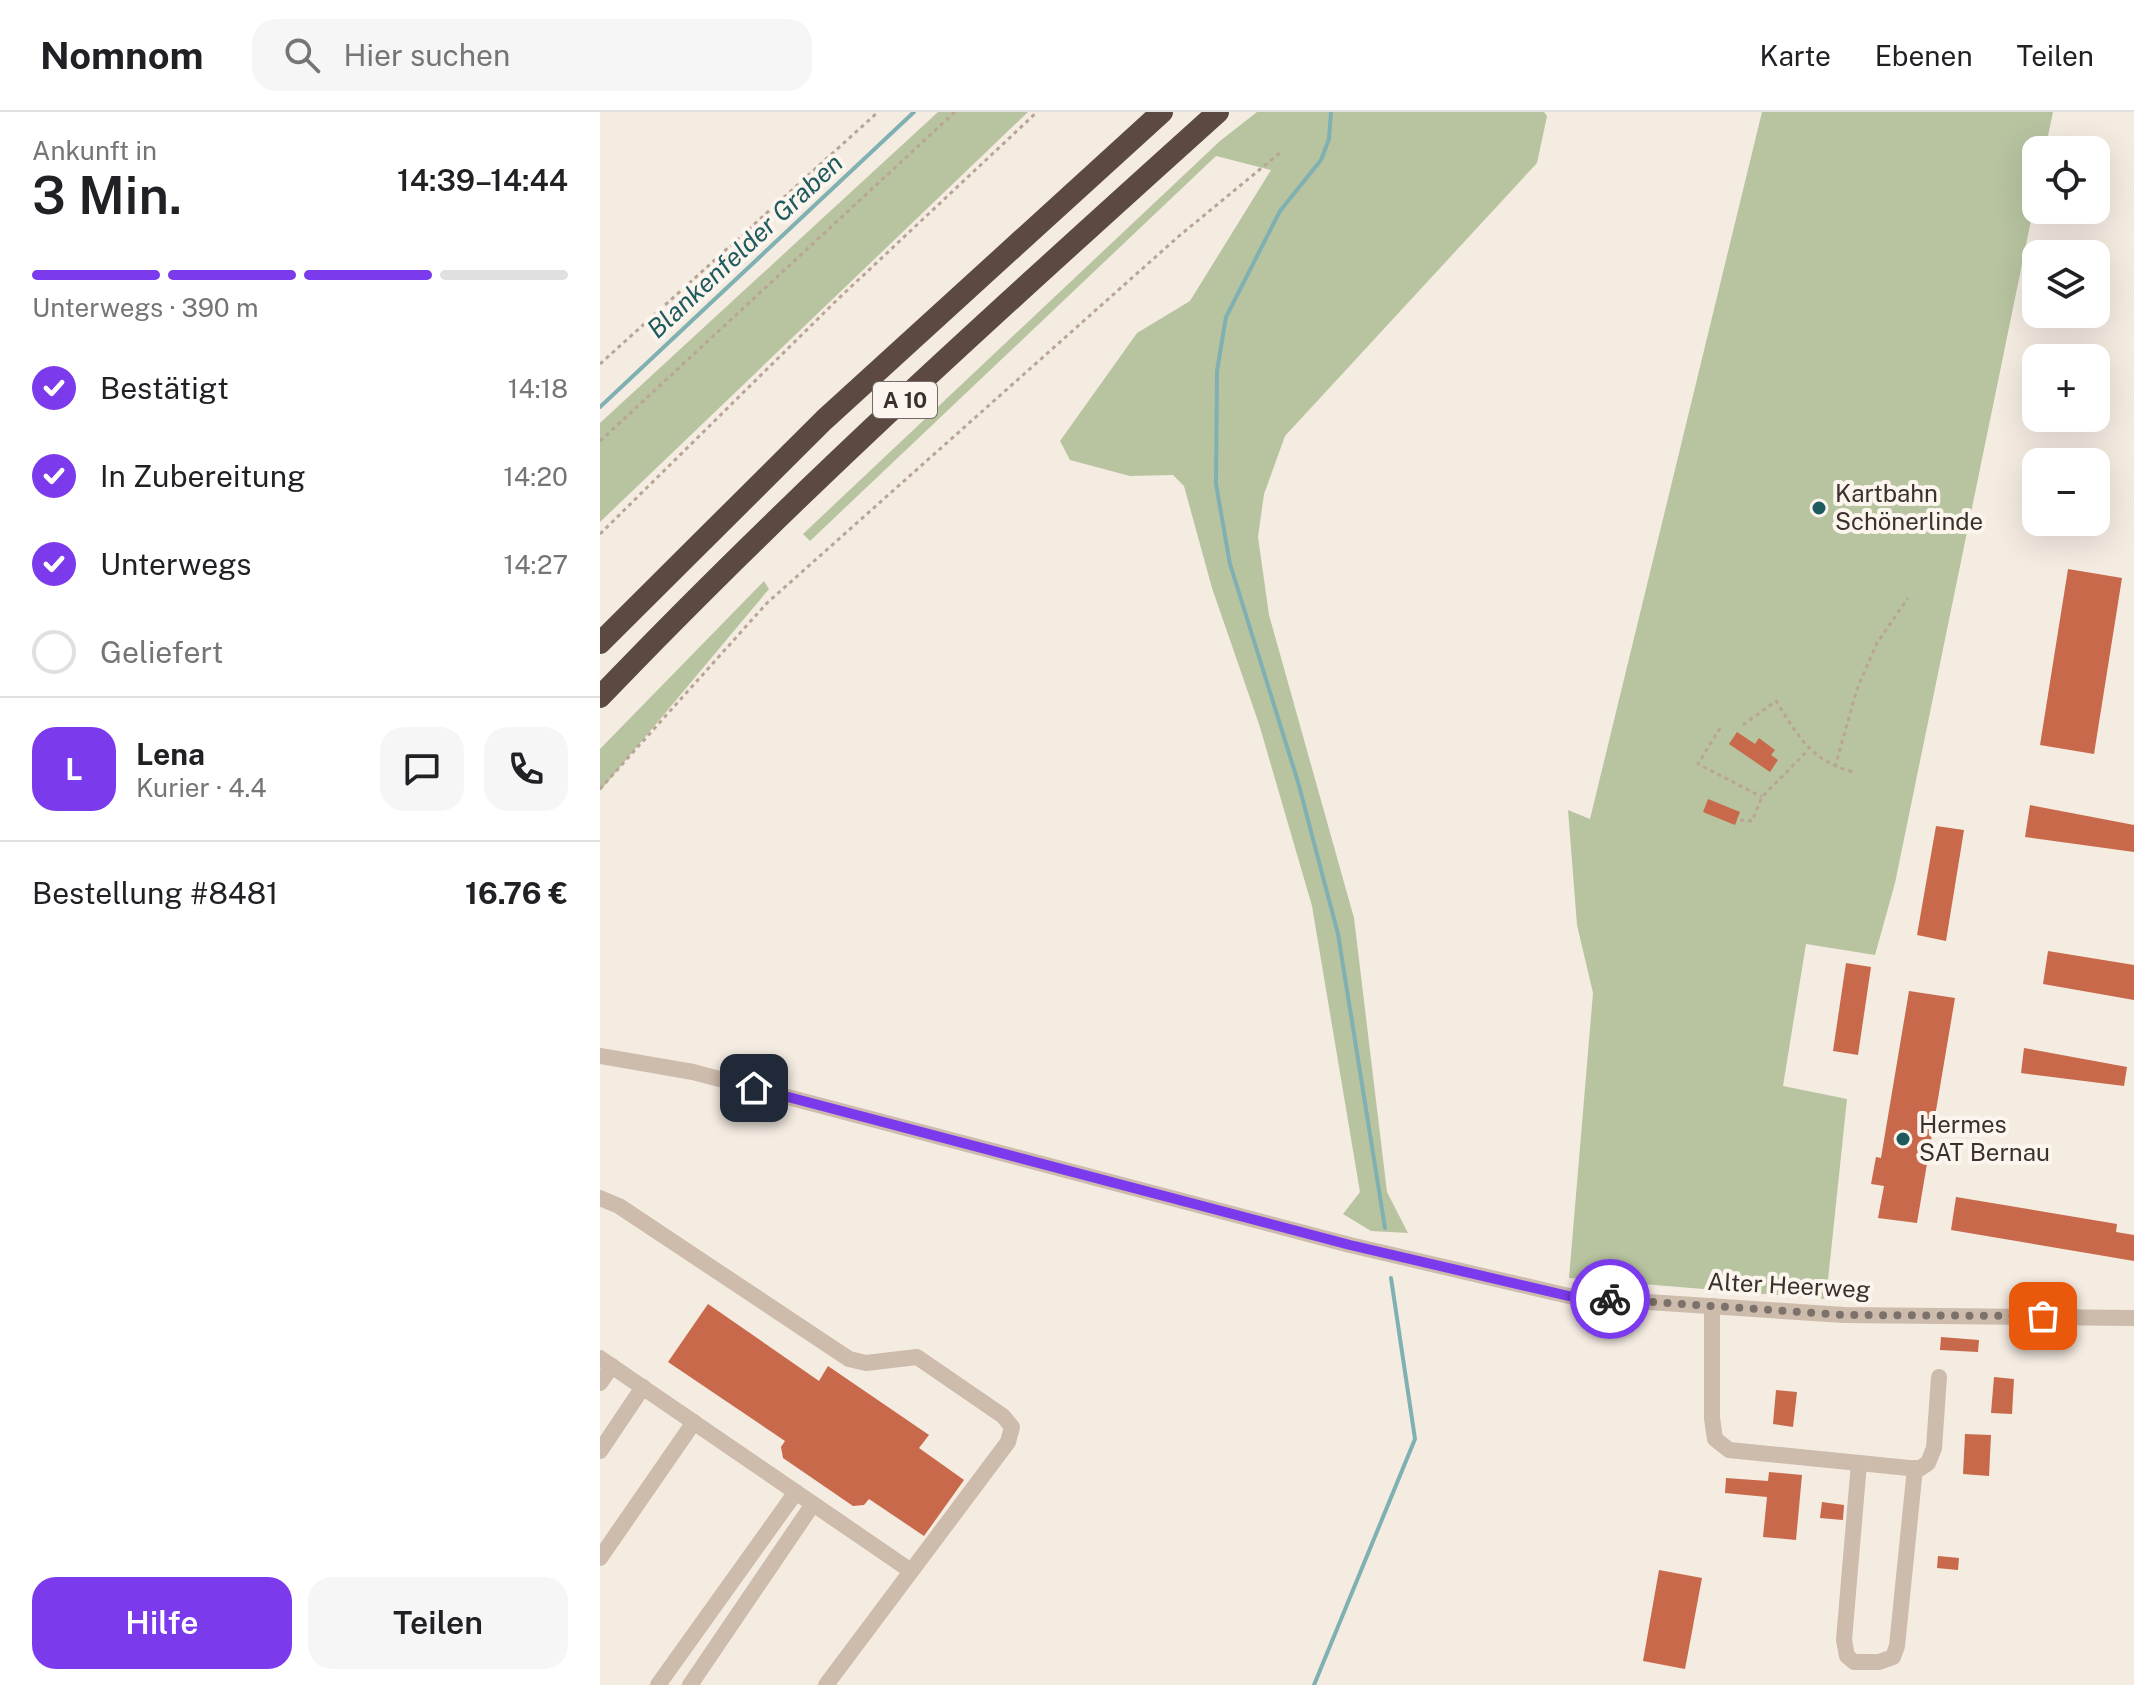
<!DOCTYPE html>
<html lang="de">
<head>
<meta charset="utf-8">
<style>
  body { margin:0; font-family:"Public Sans",sans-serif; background:#f6f6f6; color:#202124; height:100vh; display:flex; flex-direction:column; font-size:30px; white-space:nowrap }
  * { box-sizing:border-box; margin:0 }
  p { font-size:26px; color:#757577 }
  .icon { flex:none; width:44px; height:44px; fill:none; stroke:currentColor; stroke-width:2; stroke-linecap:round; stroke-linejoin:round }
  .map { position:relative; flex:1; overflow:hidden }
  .drawer { display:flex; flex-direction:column; background:#fff; width:600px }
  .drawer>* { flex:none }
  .fabs { position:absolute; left:1422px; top:24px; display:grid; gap:16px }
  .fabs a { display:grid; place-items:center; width:88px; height:88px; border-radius:16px; background:#fff; box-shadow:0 8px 32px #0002; font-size:40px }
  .pin { position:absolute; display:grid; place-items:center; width:68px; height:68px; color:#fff; margin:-34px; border-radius:16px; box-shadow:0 4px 12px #0006 }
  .courier { position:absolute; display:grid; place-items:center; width:80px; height:80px; margin:-40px; border:6px solid #7c3aed; border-radius:50%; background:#fff; color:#222; box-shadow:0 2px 10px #0007 }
  .summary em { font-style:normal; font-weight:600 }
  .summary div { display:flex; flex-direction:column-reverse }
  .summary { display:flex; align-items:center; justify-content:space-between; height:136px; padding:0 32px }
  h1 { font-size:52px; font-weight:600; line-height:60px }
  .bar { display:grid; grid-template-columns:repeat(4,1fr); gap:12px 8px; align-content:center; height:96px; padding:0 32px }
  .bar i { height:10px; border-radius:6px; background:#e0e0e0 }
  .bar .current { background:#7c3aed }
  .bar p { grid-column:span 4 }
  .line { display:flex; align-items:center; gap:20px; padding:0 32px; border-top:2px solid #e0e0e0 }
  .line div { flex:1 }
  .round { display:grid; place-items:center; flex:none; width:84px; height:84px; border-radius:24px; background:#f6f6f6 }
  ol { padding:0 32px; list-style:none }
  li { display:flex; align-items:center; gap:24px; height:88px }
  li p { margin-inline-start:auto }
  li .icon { padding:8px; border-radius:50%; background:#7c3aed; color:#fff; stroke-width:4 }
  li:last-child { color:#757577 }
  li i { width:44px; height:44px; border:4px solid #e0e0e0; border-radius:50% }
  .button { display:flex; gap:16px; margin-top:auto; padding:16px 32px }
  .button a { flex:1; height:92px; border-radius:24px; background:#7c3aed; color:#fff; font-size:32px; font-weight:600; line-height:92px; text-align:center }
  .button a+a { background:#f6f6f6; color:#202124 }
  header { display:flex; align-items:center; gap:48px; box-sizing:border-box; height:112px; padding:0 40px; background:#fff; border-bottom:2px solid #e0e0e0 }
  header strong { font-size:38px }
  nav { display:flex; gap:44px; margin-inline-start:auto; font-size:28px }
  .search { width:560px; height:72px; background:#f6f6f6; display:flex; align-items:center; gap:20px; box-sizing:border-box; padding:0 28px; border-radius:24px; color:#757577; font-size:30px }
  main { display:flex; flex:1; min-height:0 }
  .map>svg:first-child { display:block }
  .green { fill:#b8c4a0 }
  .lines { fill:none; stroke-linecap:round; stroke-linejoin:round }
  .stream { stroke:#7fb0b2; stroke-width:4 }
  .building { fill:#c8694b }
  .path { stroke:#b9a596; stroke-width:3; stroke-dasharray:4 4; stroke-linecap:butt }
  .minor { stroke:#cdbbac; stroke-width:16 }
  .highway { stroke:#5c4a42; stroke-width:22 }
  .done { stroke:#7c716b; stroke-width:8; stroke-dasharray:0 14.4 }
  .route { stroke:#7c3aed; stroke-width:10 }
  .poi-dot { fill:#1f5a5e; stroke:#fbf5ee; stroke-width:3 }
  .labels { text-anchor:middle; stroke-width:8; stroke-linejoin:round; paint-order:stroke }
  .shield { fill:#fbf5ee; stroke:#756b66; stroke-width:2 }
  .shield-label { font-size:22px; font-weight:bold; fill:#3b302b }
  .poi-label { font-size:24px; fill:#3b302b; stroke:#fbf5ee; text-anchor:start }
  .street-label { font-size:24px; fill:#3b302b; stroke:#fbf5ee }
  .water-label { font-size:26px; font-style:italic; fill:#1f5a5e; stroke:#fbf5ee }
</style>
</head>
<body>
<header>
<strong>Nomnom</strong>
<div class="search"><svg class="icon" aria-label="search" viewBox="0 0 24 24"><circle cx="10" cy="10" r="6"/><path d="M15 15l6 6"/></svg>Hier suchen</div>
<nav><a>Karte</a><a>Ebenen</a><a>Teilen</a></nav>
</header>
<main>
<section class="drawer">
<div class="summary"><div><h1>3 Min.</h1><p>Ankunft in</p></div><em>14:39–14:44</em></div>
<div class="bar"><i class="current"></i><i class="current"></i><i class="current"></i><i></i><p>Unterwegs · 390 m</p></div>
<ol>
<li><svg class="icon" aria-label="check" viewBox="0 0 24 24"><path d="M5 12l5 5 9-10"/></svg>Bestätigt<p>14:18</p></li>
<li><svg class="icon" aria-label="check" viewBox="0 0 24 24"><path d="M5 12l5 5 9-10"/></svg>In Zubereitung<p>14:20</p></li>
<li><svg class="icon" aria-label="check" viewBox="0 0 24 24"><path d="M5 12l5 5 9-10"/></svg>Unterwegs<p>14:27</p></li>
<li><i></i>Geliefert</li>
</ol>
<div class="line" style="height:144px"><b class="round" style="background:#7c3aed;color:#fff">L</b><div><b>Lena</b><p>Kurier · 4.4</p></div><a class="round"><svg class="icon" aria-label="chat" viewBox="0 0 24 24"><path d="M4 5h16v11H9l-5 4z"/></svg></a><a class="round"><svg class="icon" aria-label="phone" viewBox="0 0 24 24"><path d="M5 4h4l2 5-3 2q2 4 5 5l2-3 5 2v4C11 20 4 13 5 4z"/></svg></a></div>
<div class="line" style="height:104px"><div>Bestellung #8481</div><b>16.76 €</b></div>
<div class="button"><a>Hilfe</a><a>Teilen</a></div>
</section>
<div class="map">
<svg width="1534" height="1573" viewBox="0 0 1534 1573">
  <rect width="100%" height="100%" fill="#f4ebe1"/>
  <!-- green -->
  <g class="green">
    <path d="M338 0H428L0 410V311Z"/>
    <path d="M657 0H944L947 4 937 51 685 324 664 382 658 425 669 503 754 806 787 1080 808 1121 771 1119 743 1102 760 1080 712 794 659 612 612 476 584 374 573 363 530 364 470 348 460 329 537 221 590 189 671 58 616 44 210 429 203 422 620 29Z"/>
    <path d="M1162 0H1453L1445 38H1436V84L1295 771 1275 843 1206 832 1183 974 1247 987 1226 1187 969 1166 993 881 977 813 968 698 990 707Z"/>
    <path d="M164 469 169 477 0 679V637Z"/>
  </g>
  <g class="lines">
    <!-- stream -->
    <g class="stream">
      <path d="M731 0 729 27 721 48 680 99 626 205 617 259 616 372 630 452 698 670 738 822 785 1116"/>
      <path d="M0 295 314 0"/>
      <path d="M714 1573 815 1327 791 1166"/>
    </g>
  </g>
  <!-- building -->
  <g class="building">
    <path d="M1468 457 1522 466 1494 642 1440 633Z"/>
    <path d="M1137 620 1155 632 1159 626 1175 638 1171 643 1178 648 1170 660 1129 632Z"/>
    <path d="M1108 687 1140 700 1135 713 1103 700Z"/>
    <path d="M1430 693 1534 713V740L1425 725Z"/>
    <path d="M1336 714 1364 718 1346 829 1317 823Z"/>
    <path d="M1448 839 1534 853V888L1443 872Z"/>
    <path d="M1246 851 1271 855 1258 943 1233 939Z"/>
    <path d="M1309 879 1355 886 1317 1111 1278 1106 1284 1074 1271 1072 1276 1045 1281 1046Z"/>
    <path d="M1424 936 1527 955 1524 974 1421 961Z"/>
    <path d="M1356 1085 1517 1112 1516 1120 1534 1123V1149L1351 1118Z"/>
    <path d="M108 1192 219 1269 228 1254 329 1323 319 1336 364 1368 324 1424 269 1387 264 1393 253 1394 183 1346 181 1335 185 1329 68 1250Z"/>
    <path d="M1341 1225 1379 1228 1378 1240 1340 1238Z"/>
    <path d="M1394 1265 1414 1267 1412 1302 1391 1301Z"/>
    <path d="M1176 1278 1197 1280 1193 1315 1173 1312Z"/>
    <path d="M1365 1322 1391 1323 1389 1364 1363 1362Z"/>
    <path d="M1169 1360 1202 1363 1196 1428 1163 1425 1167 1385 1125 1381 1126 1366 1168 1369Z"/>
    <path d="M1222 1390 1244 1393 1243 1408 1220 1406Z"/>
    <path d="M1338 1444 1359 1446 1358 1458 1337 1456Z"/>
    <path d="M1059 1458 1102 1466 1085 1557 1043 1549Z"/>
  </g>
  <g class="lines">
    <!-- path -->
    <g class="path">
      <path d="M0 252 278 0"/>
      <path d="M0 329 355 0"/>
      <path d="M0 422 238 187 437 0"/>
      <path d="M1143 613 1176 589C1199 625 1210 648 1253 660"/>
      <path d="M1120 616 1098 652 1162 685"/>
      <path d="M1235 655 1257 577 1277 531 1308 486"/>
      <path d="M0 677 167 491 579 124 681 40"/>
      <path d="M1140 708 1152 709 1162 685 1208 638"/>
    </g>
    <!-- minor -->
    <g class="minor">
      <path d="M0 944 93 960 750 1133 973 1185 1244 1203 1534 1206"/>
      <path d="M0 1086 19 1094 249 1247 266 1251 317 1245 403 1304 412 1315 408 1330 226 1573"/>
      <path d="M1112 1194V1306L1115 1327 1129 1338 1319 1357 1328 1351 1334 1336 1339 1265"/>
      <path d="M0 1246 311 1459"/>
      <path d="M0 1271 12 1254"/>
      <path d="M0 1339 43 1275"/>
      <path d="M1259 1351 1244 1528 1247 1544 1254 1550H1279L1293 1545 1297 1534 1315 1356"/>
      <path d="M0 1446 94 1310"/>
      <path d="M58 1573 196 1380"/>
      <path d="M90 1573 213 1392"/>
    </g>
    <!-- highway -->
    <g class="highway">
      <path d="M0 531 224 308 562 0"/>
      <path d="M0 585C196 380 407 190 618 0"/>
    </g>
  </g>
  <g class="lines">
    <!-- done -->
    <path class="done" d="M1010 1187 1244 1203 1443 1204"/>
    <!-- route -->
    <path class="route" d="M154 976 750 1133 973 1185 1010 1187"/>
  </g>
  <!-- markers -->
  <g class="poi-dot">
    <circle cx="1219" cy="396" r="8"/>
    <circle cx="1303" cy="1027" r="8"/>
  </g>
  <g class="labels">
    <!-- shield labels -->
    <rect class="shield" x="273" y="270" width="64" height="36" rx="6"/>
    <g class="shield-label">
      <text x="305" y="296">A 10</text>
    </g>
    <!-- poi labels -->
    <g class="poi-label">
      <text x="1235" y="390">Kartbahn<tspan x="1235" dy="28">Schönerlinde</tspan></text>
      <text x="1319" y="1021">Hermes<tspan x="1319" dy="28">SAT Bernau</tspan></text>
    </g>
    <!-- street labels -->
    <g class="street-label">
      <text transform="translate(1189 1174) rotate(3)" y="8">Alter Heerweg</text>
    </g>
    <!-- water labels -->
    <g class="water-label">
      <text transform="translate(145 134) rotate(-43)" y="9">Blankenfelder Graben</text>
    </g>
  </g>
</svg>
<div class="fabs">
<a><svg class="icon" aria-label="locate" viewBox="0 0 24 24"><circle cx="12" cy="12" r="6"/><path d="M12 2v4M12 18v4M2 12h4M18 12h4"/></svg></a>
<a><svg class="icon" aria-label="layers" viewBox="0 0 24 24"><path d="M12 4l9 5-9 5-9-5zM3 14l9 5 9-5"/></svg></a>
<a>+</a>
<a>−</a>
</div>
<div class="pin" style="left:1443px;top:1204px;background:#ea580c"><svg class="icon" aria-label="bag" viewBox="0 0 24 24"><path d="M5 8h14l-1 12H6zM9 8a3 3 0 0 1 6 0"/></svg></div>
<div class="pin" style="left:154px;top:976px;background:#1f2937"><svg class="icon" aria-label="home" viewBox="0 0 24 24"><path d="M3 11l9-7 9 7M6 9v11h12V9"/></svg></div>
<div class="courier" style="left:1010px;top:1187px"><svg class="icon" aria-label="bike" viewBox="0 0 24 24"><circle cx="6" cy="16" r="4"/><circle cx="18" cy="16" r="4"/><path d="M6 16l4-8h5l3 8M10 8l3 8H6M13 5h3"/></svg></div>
</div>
</main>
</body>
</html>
